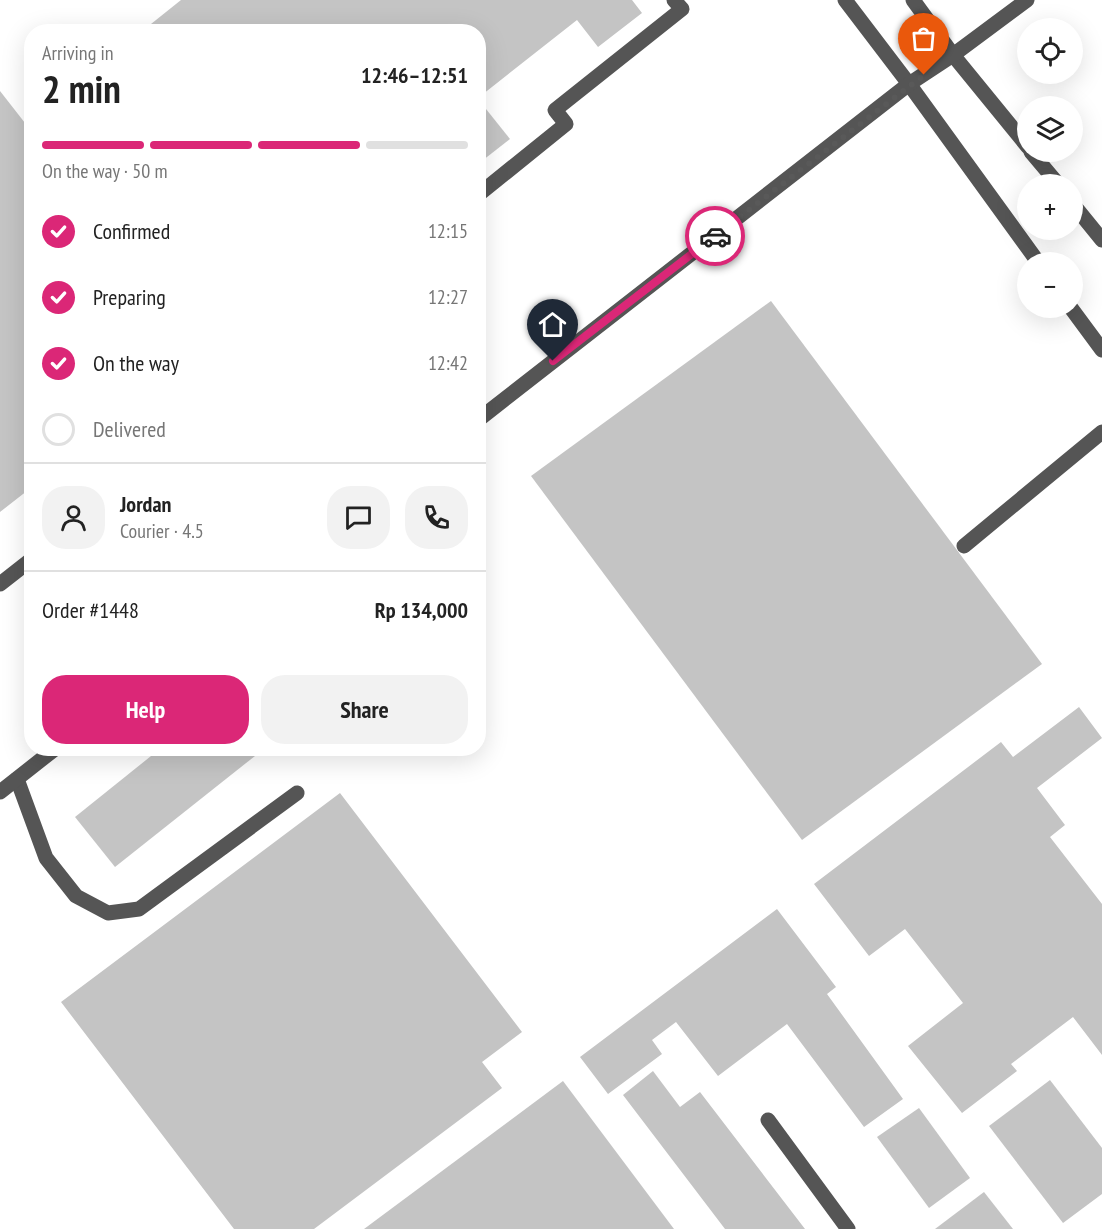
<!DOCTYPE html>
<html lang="en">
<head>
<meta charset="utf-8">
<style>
  body { margin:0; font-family:"PT Sans Narrow",sans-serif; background:#f2f2f2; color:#222; height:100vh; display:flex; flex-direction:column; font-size:22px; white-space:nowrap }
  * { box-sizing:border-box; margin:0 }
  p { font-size:20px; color:#767676 }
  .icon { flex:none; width:33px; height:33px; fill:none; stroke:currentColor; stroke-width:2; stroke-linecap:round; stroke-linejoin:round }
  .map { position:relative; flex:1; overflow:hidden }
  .sheet { position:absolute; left:24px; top:24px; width:462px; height:732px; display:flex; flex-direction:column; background:#fff; border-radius:24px; box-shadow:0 6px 24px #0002 }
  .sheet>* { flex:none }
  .tools { position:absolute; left:1017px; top:18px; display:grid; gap:12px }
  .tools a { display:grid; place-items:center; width:66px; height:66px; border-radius:50%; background:#fff; box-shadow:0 6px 24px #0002; font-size:30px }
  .pin { position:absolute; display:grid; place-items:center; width:51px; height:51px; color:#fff; margin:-62px -26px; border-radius:50% 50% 50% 0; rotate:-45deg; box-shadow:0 0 6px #0007 }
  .pin .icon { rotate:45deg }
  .courier { position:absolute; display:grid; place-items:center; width:60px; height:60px; margin:-30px; border:4px solid #db2777; border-radius:50%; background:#fff; color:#222; box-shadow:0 2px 8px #0007 }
  .overview em { font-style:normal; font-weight:800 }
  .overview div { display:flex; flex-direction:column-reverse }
  .overview { display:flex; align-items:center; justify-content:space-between; height:102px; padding:0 18px }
  h1 { font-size:39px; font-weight:800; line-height:45px }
  .bar { display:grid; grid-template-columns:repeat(4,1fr); gap:9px 6px; align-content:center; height:72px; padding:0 18px }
  .bar i { height:8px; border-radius:4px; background:#e0e0e0 }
  .bar .on { background:#db2777 }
  .bar p { grid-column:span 4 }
  .line { display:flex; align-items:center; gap:15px; padding:0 18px; border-top:2px solid #e0e0e0 }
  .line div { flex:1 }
  .round { display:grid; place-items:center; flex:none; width:63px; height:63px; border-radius:24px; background:#f2f2f2 }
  ol { padding:0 18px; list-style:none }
  li { display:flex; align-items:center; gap:18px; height:66px }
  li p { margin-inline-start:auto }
  li .icon { padding:6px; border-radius:50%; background:#db2777; color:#fff; stroke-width:4 }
  li:last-child { color:#767676 }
  li i { width:33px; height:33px; border:3px solid #e0e0e0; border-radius:50% }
  .cta { display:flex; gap:12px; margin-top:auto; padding:12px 18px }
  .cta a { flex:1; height:69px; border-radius:24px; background:#db2777; color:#fff; font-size:24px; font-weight:800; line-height:69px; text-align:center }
  .cta a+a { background:#f2f2f2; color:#222 }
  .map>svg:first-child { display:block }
  .building { fill:#c4c4c4 }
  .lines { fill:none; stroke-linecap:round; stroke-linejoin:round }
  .minor { stroke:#555; stroke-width:15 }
  .done { stroke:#595959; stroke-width:6; stroke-dasharray:0 10.8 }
  .route { stroke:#db2777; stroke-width:8 }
</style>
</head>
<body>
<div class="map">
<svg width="1102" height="1229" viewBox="0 0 1102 1229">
  <rect width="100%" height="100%" fill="#fff"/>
  <!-- building -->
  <g class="building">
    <path d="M181 0H632L642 13 598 47 577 20 478 98V32H141Z"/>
    <path d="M0 91 25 123 32 117V487L0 512Z"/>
    <path d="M478 99 510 139 478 164Z"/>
    <path d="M771 301 1042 664 802 840 531 476Z"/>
    <path d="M1079 707 1102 738 1037 788 1065 825 1050 837 1102 904V1055L1073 1017 1011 1064 1017 1071 962 1113 908 1046 963 1003 905 929 869 956 814 884 1001 742 1013 757Z"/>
    <path d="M161 748H265L115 867 75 817Z"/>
    <path d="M340 793 522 1032 482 1062 502 1088 314 1229H234L61 1002Z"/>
    <path d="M777 909 836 987 827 994 903 1099 864 1127 787 1024 718 1076 676 1022 652 1040 662 1054 608 1094 580 1057Z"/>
    <path d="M653 1071 680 1107 700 1092 805 1229H725L623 1095Z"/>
    <path d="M1050 1080 1102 1148V1194L1063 1223 989 1126Z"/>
    <path d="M563 1081 674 1229H364Z"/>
    <path d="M919 1108 970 1178 929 1208 877 1137Z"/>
    <path d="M984 1192 1013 1229H935Z"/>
  </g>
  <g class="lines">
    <!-- minor -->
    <g class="minor">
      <path d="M845 0 909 84 1038 262"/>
      <path d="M913 0 953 55 1028 147"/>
      <path d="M1031 152 1058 184"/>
      <path d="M478 195 566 124 555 110 682 9 674 0"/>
      <path d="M1072 203 1102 240"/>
      <path d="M1071 308 1102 350"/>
      <path d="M478 420 909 84 953 55 1027 0"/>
      <path d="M964 546 1102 432"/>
      <path d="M0 584 32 559"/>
      <path d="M17 779 46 858 76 896 108 913 139 909 297 793"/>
      <path d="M0 792 56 748"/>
      <path d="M768 1120 848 1229"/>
    </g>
  </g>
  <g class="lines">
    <!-- done -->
    <path class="done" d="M715 236 924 75"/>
    <!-- route -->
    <path class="route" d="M553 361 715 236"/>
  </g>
</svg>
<div class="tools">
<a><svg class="icon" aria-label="locate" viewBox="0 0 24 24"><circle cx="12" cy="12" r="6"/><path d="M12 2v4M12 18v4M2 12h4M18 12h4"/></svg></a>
<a><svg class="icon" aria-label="layers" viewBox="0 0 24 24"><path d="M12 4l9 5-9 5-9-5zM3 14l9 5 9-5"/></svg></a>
<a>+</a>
<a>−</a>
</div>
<div class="pin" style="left:924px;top:75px;background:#ea580c"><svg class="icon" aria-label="bag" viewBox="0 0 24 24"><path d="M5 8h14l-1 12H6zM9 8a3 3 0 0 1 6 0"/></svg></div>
<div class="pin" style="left:553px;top:361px;background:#1f2937"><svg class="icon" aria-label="home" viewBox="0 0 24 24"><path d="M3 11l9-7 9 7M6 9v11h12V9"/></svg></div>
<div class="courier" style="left:715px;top:236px"><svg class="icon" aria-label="car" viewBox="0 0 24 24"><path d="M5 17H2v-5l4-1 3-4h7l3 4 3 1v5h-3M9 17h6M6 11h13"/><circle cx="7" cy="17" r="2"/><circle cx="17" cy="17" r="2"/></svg></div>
<section class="sheet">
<div class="overview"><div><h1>2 min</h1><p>Arriving in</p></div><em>12:46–12:51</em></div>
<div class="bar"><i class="on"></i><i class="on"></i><i class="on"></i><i></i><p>On the way · 50 m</p></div>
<ol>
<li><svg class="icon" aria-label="check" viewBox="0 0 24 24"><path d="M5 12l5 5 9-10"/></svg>Confirmed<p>12:15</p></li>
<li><svg class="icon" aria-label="check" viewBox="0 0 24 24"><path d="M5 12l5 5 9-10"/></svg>Preparing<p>12:27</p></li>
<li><svg class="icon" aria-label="check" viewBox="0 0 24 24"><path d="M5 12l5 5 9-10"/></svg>On the way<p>12:42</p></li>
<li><i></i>Delivered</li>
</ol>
<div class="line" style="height:108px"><a class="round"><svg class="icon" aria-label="person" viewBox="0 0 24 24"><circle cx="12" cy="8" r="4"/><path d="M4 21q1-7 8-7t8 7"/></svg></a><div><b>Jordan</b><p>Courier · 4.5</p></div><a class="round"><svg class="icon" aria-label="chat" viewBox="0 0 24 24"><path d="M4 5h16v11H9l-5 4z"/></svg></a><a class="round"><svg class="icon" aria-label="phone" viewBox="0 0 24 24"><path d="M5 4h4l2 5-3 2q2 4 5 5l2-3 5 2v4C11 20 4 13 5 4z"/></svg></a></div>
<div class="line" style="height:78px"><div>Order #1448</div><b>Rp 134,000</b></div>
<div class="cta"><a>Help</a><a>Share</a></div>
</section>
</div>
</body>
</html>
